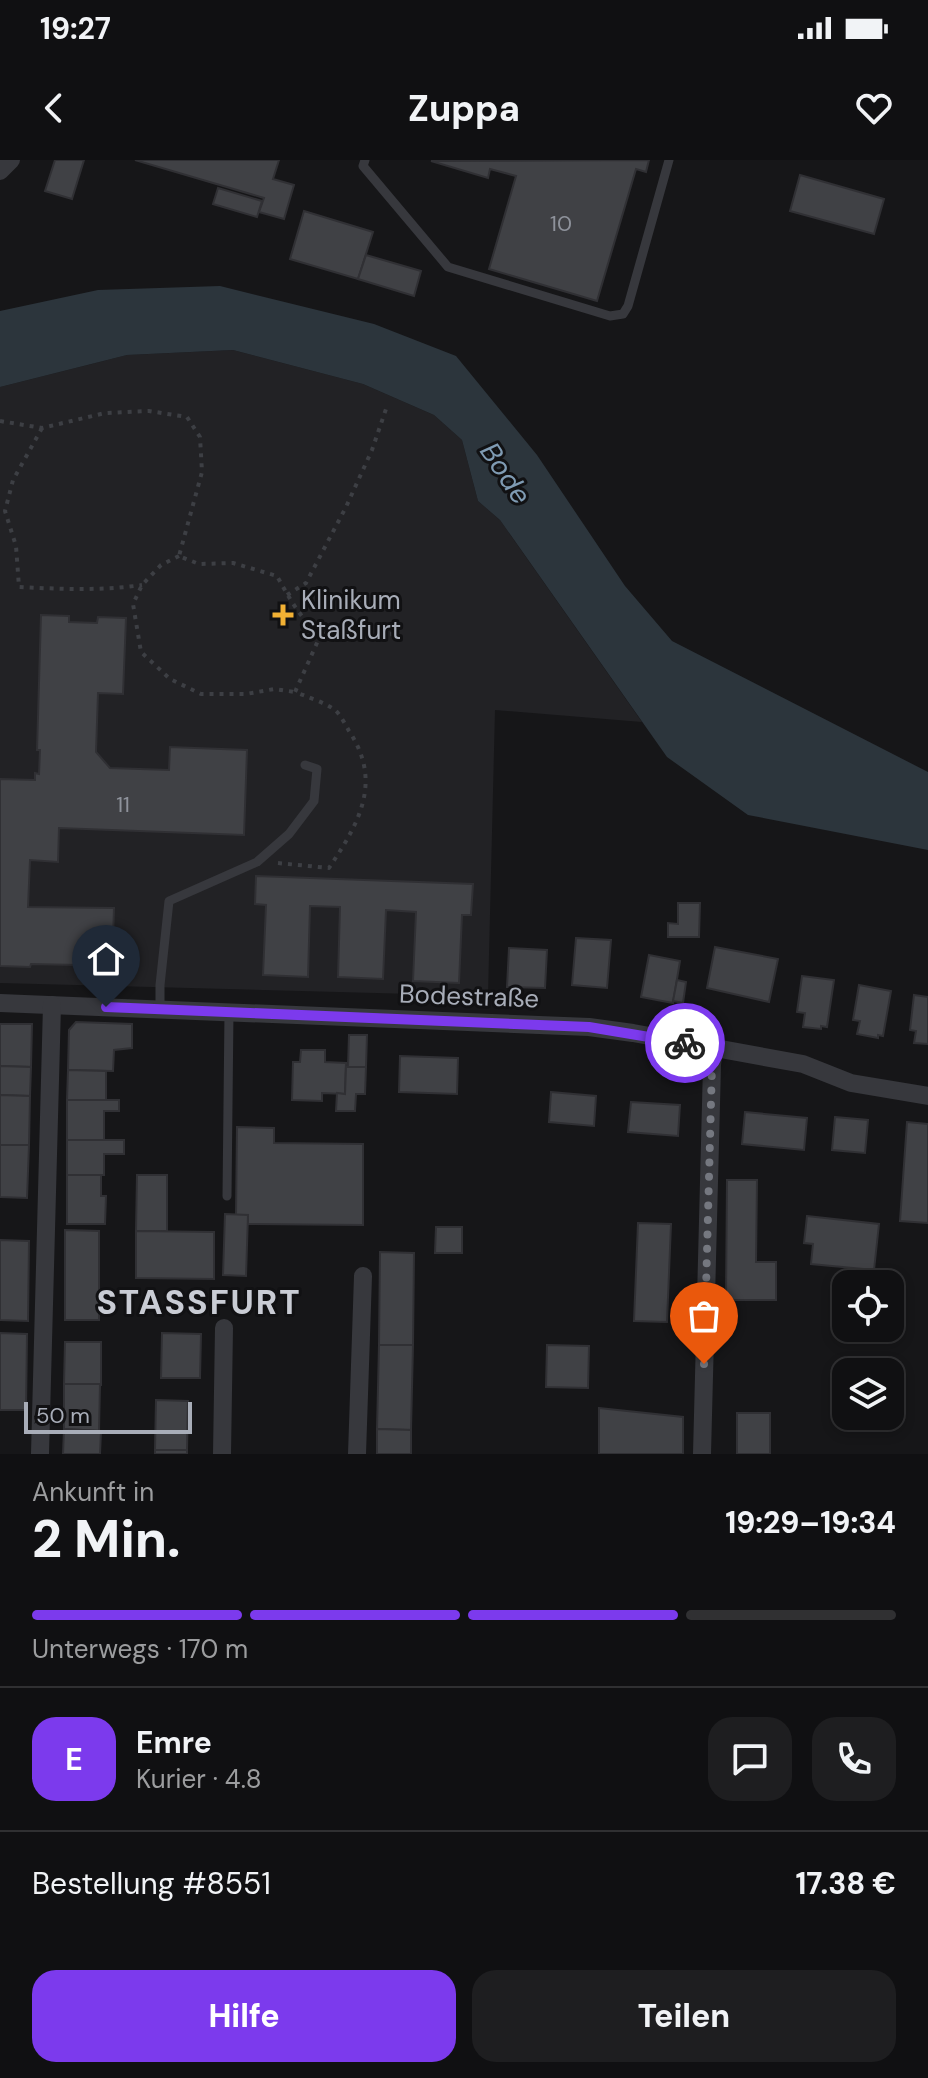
<!DOCTYPE html>
<html lang="de">
<head>
<meta charset="utf-8">
<style>
  body { margin:0; font-family:"DM Sans",sans-serif; background:#1e1e20; color:#f1f3f6; height:100vh; display:flex; flex-direction:column; font-size:30px; white-space:nowrap }
  * { box-sizing:border-box; margin:0 }
  p { font-size:26px; color:#9c9d9f }
  .icon { flex:none; width:44px; height:44px; fill:none; stroke:currentColor; stroke-width:2; stroke-linecap:round; stroke-linejoin:round }
  .map { position:relative; height:1294px; overflow:hidden }
  .drawer { display:flex; flex-direction:column; background:#101012; flex:1 }
  .drawer>* { flex:none }
  .buttons { position:absolute; left:832px; top:1110px; display:grid; gap:16px }
  .buttons a { display:grid; place-items:center; width:72px; height:72px; border-radius:16px; background:#101012; box-shadow:0 4px 12px #0003,0 0 0 2px #303032; font-size:40px }
  .scale { position:absolute; left:24px; bottom:20px; width:168px; box-sizing:border-box; padding-left:8px; border:4px solid #a8adb8; border-top:0; font-size:22px; line-height:28px; white-space:nowrap; color:#a8adb8; -webkit-text-stroke:6px #111113; paint-order:stroke }
  .pin { position:absolute; display:grid; place-items:center; width:68px; height:68px; color:#fff; margin:-82px -34px; border-radius:50% 50% 50% 0; rotate:-45deg; box-shadow:0 0 8px #0007 }
  .pin .icon { rotate:45deg }
  .courier { position:absolute; display:grid; place-items:center; width:80px; height:80px; margin:-40px; border:6px solid #7c3aed; border-radius:50%; background:#fff; color:#222; box-shadow:0 2px 10px #0007 }
  .overview em { font-style:normal; font-weight:800 }
  .overview div { display:flex; flex-direction:column-reverse }
  .overview { display:flex; align-items:center; justify-content:space-between; height:136px; padding:0 32px }
  h1 { font-size:52px; font-weight:800; line-height:60px }
  .bar { display:grid; grid-template-columns:repeat(4,1fr); gap:12px 8px; align-content:center; height:96px; padding:0 32px }
  .bar i { height:10px; border-radius:6px; background:#303032 }
  .bar .active { background:#7c3aed }
  .bar p { grid-column:span 4 }
  .line { display:flex; align-items:center; gap:20px; padding:0 32px; border-top:2px solid #303032 }
  .line div { flex:1 }
  .round { display:grid; place-items:center; flex:none; width:84px; height:84px; border-radius:24px; background:#1e1e20 }
  .button { display:flex; gap:16px; margin-top:auto; padding:16px 32px }
  .button a { flex:1; height:92px; border-radius:24px; background:#7c3aed; color:#fff; font-size:32px; font-weight:800; line-height:92px; text-align:center }
  .button a+a { background:#1e1e20; color:#f1f3f6 }
  .status { display:flex; justify-content:space-between; align-items:center; height:56px; padding:0 40px; background:#101012; direction:ltr }
  .status svg { height:22px; fill:currentColor }
  header { display:flex; justify-content:space-between; align-items:center; height:104px; padding:0 32px; background:#101012; font-size:36px; font-weight:800 }
  .map>svg:first-child { display:block }
  .built { fill:#222225 }
  .water { fill:#2c353c }
  .building { fill:#404145; stroke:#303034; stroke-width:2 }
  .lines { fill:none; stroke-linecap:round; stroke-linejoin:round }
  .path { stroke:#3d3f44; stroke-width:4; stroke-dasharray:4 6; stroke-linecap:butt }
  .lane { stroke:#37383d; stroke-width:9 }
  .street { stroke:#37383d; stroke-width:18 }
  .done { stroke:#757880; stroke-width:8; stroke-dasharray:0 14.4 }
  .route { stroke:#7c3aed; stroke-width:10 }
  .poi-dot { fill:#f2b134; stroke:#111113; stroke-width:3 }
  .labels { text-anchor:middle; stroke-width:6; stroke-linejoin:round; paint-order:stroke }
  .number-label { font-size:22px; fill:#8e929b }
  .poi-label { font-size:26px; fill:#a8adb8; stroke:#111113; text-anchor:start }
  .street-label { font-size:26px; fill:#a8adb8; stroke:#111113 }
  .water-label { font-size:28px; font-style:italic; fill:#7f9bb3; stroke:#111113 }
  .district-label { font-size:34px; font-weight:bold; letter-spacing:2px; fill:#c9ccd4; stroke:#111113 }
</style>
</head>
<body>
<div class="status"><b>19:27</b><svg viewBox="0 0 49 12"><path d="M0 12V9h3v3zM5 12V6h3v6zM10 12V3h3v9zM15 12V0h3v12zM26 1h20v11H26zM47 4h2v5h-2z"/></svg></div>
<header><svg class="icon" aria-label="back" viewBox="0 0 24 24"><path d="M15 5l-7 7 7 7"/></svg>Zuppa<svg class="icon" aria-label="heart" viewBox="0 0 24 24"><path d="M12 20l-8-8c-3-5 5-10 8-4 3-6 11-1 8 4z"/></svg></header>
<div class="map">
<svg width="928" height="1294" viewBox="0 0 928 1294">
  <rect width="100%" height="100%" fill="#161618"/>
  <!-- built -->
  <path class="built" d="M233 190 363 224 434 255 462 280 478 341 500 360 642 562 495 550 488 836 0 823V227L127 195Z"/>
  <!-- water -->
  <path class="water" d="M220 126 374 164 456 196 537 295 625 426 672 481 928 612V690L748 655 667 597 500 360 478 341 462 280 434 255 363 224 233 190 127 195 0 227V151L98 130Z"/>
  <!-- building -->
  <g class="building">
    <path d="M55 0H84L72 39 45 31Z"/>
    <path d="M135 0H279L273 19 294 25 284 59 259 52 264 38Z"/>
    <path d="M649 0 646 12 636 9 597 141 489 109 516 16 490 9 488 18 431 1Z"/>
    <path d="M800 15 884 39 874 74 790 51Z"/>
    <path d="M218 28 262 41 257 57 213 44Z"/>
    <path d="M304 51 373 72 358 119 290 99Z"/>
    <path d="M366 95 421 111 414 136 358 119Z"/>
    <path d="M41 455 69 456V462L97 463 98 457 126 458 123 534 98 533 96 592 110 608 169 610 170 587 247 590 244 675 59 668 58 702 30 700 28 747 114 748 112 810 78 809V805L31 804 30 807 0 806V619L35 620V613L39 614 40 590H37Z"/>
    <path d="M256 716 473 724 471 755H462L459 823 413 821 416 752 386 750 383 819 338 817 340 747 310 746 308 817 263 815 266 745 255 744Z"/>
    <path d="M678 743H700L699 777H668V763L678 764Z"/>
    <path d="M576 778 611 780 607 828 572 825Z"/>
    <path d="M715 787 778 799 769 842 707 828Z"/>
    <path d="M509 788 547 790 545 828 507 827Z"/>
    <path d="M649 795 680 801 673 843 641 837Z"/>
    <path d="M802 816 834 820 827 867 821 866V869L803 867 805 853 797 852Z"/>
    <path d="M677 820 686 822 683 843 673 841Z"/>
    <path d="M859 825 891 831 883 876 878 875V878L857 874 860 861 853 860Z"/>
    <path d="M914 835 928 837V884L914 883 916 871 910 870Z"/>
    <path d="M76 862 132 864V888L114 890 113 911 68 910 69 870Z"/>
    <path d="M0 864H32L31 907 0 906Z"/>
    <path d="M349 875H367L366 907H348Z"/>
    <path d="M301 890H325V902L346 903 345 934 322 933V941L292 940 293 902H300Z"/>
    <path d="M400 896 458 898 457 934 399 932Z"/>
    <path d="M0 906 31 907 30 936 0 935Z"/>
    <path d="M346 907H366L365 934H356L355 951H336L337 933 345 934Z"/>
    <path d="M68 910 106 911V941L67 940Z"/>
    <path d="M551 932 596 936 594 966 549 962Z"/>
    <path d="M0 935 30 936 29 985H0Z"/>
    <path d="M67 940H119V951H104V980H67Z"/>
    <path d="M631 942 680 945 678 976 628 972Z"/>
    <path d="M745 952 807 958 804 990 742 984Z"/>
    <path d="M835 957 868 960 865 993 832 990Z"/>
    <path d="M907 962 928 964V1063L900 1061Z"/>
    <path d="M237 967 274 968V983L363 984V1065L248 1064V1055H236Z"/>
    <path d="M67 980H124V994H104V1015H67Z"/>
    <path d="M0 985H29L27 1038 0 1037Z"/>
    <path d="M67 1015H101V1036H106L105 1064H67Z"/>
    <path d="M137 1015H167V1071H136Z"/>
    <path d="M727 1020H757L756 1102H776V1140H726Z"/>
    <path d="M225 1054 248 1055 246 1116 223 1115Z"/>
    <path d="M807 1056 879 1064 874 1110 811 1104 813 1084 804 1083Z"/>
    <path d="M638 1063 671 1064 667 1162 634 1161Z"/>
    <path d="M436 1067H462V1093H435Z"/>
    <path d="M65 1070 99 1071V1160H65Z"/>
    <path d="M136 1071 214 1072V1119L136 1118Z"/>
    <path d="M0 1080 29 1081 28 1161 0 1160Z"/>
    <path d="M380 1092 414 1093 413 1185H379Z"/>
    <path d="M0 1173 27 1174 26 1250H0Z"/>
    <path d="M162 1173 201 1174 200 1218H161Z"/>
    <path d="M65 1182H101V1225L64 1224Z"/>
    <path d="M379 1185H413L411 1270 377 1269Z"/>
    <path d="M547 1185 589 1186 588 1228 546 1227Z"/>
    <path d="M64 1224H100L99 1271 64 1269Z"/>
    <path d="M156 1240 188 1241 187 1290H155Z"/>
    <path d="M599 1248 683 1257V1294H599Z"/>
    <rect x="737" y="1253" width="33" height="41"/>
    <path d="M64 1269 101 1271 100 1294H63Z"/>
    <path d="M377 1269 411 1270V1294H377Z"/>
    <rect x="155" y="1290" width="32" height="4"/>
  </g>
  <g class="lines">
    <!-- path -->
    <g class="path">
      <path d="M0 261 42 268 105 253 149 251 187 257 200 277 202 312 179 396 199 404 233 403 277 416C286 432 305 469 324 474 345 481 371 476 393 474"/>
      <path d="M42 268 13 320 5 351 16 386 19 427C60 429 101 431 142 425"/>
      <path d="M179 396 161 405 142 425 133 444 141 492 170 519 201 534H246L274 529 295 532"/>
      <path d="M287 435 306 423 346 347 372 290 387 246"/>
      <path d="M278 703 329 708C359 663 383 622 349 571 345 564 340 554 335 550 326 543 305 536 295 532L321 474"/>
    </g>
    <!-- lane -->
    <g class="lane">
      <path d="M365 0 363 6 448 107 610 156 623 154 628 146 669 0"/>
      <path d="M160 849V825L169 741 257 702 289 674 314 641 317 609 305 605"/>
      <path d="M227 1036 229 852"/>
    </g>
    <!-- street -->
    <g class="street">
      <path d="M0 11 11 0"/>
      <path d="M0 843 589 867 633 873 803 904 851 923 928 936"/>
      <path d="M40 1294 52 845"/>
      <path d="M222 1294 224 1168"/>
      <path d="M357 1294 363 1116"/>
      <path d="M702 1294 712 905 714 888"/>
    </g>
  </g>
  <g class="lines">
    <!-- done -->
    <path class="done" d="M685 883 714 888 712 905 704 1204"/>
    <!-- route -->
    <path class="route" d="M106 847 589 867 685 883"/>
  </g>
  <!-- markers -->
  <path class="poi-dot" d="M279 443h8v8h8v8h-8v8h-8v-8h-8v-8h8z"/>
  <g class="labels">
    <!-- number labels -->
    <g class="number-label">
      <text x="561" y="71">10</text>
      <text x="123" y="652">11</text>
    </g>
    <!-- poi labels -->
    <g class="poi-label">
      <text x="301" y="449">Klinikum<tspan x="301" dy="30">Staßfurt</tspan></text>
    </g>
    <!-- street labels -->
    <g class="street-label">
      <text transform="translate(469 836) rotate(2)" y="9">Bodestraße</text>
    </g>
    <!-- water labels -->
    <g class="water-label">
      <text transform="translate(506 313) rotate(56)" y="10">Bode</text>
    </g>
    <!-- district labels -->
    <g class="district-label">
      <text x="199" y="1154">STASSFURT</text>
    </g>
  </g>
</svg>
<div class="buttons">
<a><svg class="icon" aria-label="locate" viewBox="0 0 24 24"><circle cx="12" cy="12" r="6"/><path d="M12 2v4M12 18v4M2 12h4M18 12h4"/></svg></a>
<a><svg class="icon" aria-label="layers" viewBox="0 0 24 24"><path d="M12 4l9 5-9 5-9-5zM3 14l9 5 9-5"/></svg></a>
</div>
<div class="scale">50 m</div>
<div class="pin" style="left:704px;top:1204px;background:#ea580c"><svg class="icon" aria-label="bag" viewBox="0 0 24 24"><path d="M5 8h14l-1 12H6zM9 8a3 3 0 0 1 6 0"/></svg></div>
<div class="pin" style="left:106px;top:847px;background:#1f2937"><svg class="icon" aria-label="home" viewBox="0 0 24 24"><path d="M3 11l9-7 9 7M6 9v11h12V9"/></svg></div>
<div class="courier" style="left:685px;top:883px"><svg class="icon" aria-label="bike" viewBox="0 0 24 24"><circle cx="6" cy="16" r="4"/><circle cx="18" cy="16" r="4"/><path d="M6 16l4-8h5l3 8M10 8l3 8H6M13 5h3"/></svg></div>
</div>
<section class="drawer">
<div class="overview"><div><h1>2 Min.</h1><p>Ankunft in</p></div><em>19:29–19:34</em></div>
<div class="bar"><i class="active"></i><i class="active"></i><i class="active"></i><i></i><p>Unterwegs · 170 m</p></div>
<div class="line" style="height:144px"><b class="round" style="background:#7c3aed;color:#fff">E</b><div><b>Emre</b><p>Kurier · 4.8</p></div><a class="round"><svg class="icon" aria-label="chat" viewBox="0 0 24 24"><path d="M4 5h16v11H9l-5 4z"/></svg></a><a class="round"><svg class="icon" aria-label="phone" viewBox="0 0 24 24"><path d="M5 4h4l2 5-3 2q2 4 5 5l2-3 5 2v4C11 20 4 13 5 4z"/></svg></a></div>
<div class="line" style="height:104px"><div>Bestellung #8551</div><b>17.38 €</b></div>
<div class="button"><a>Hilfe</a><a>Teilen</a></div>
</section>
</body>
</html>
